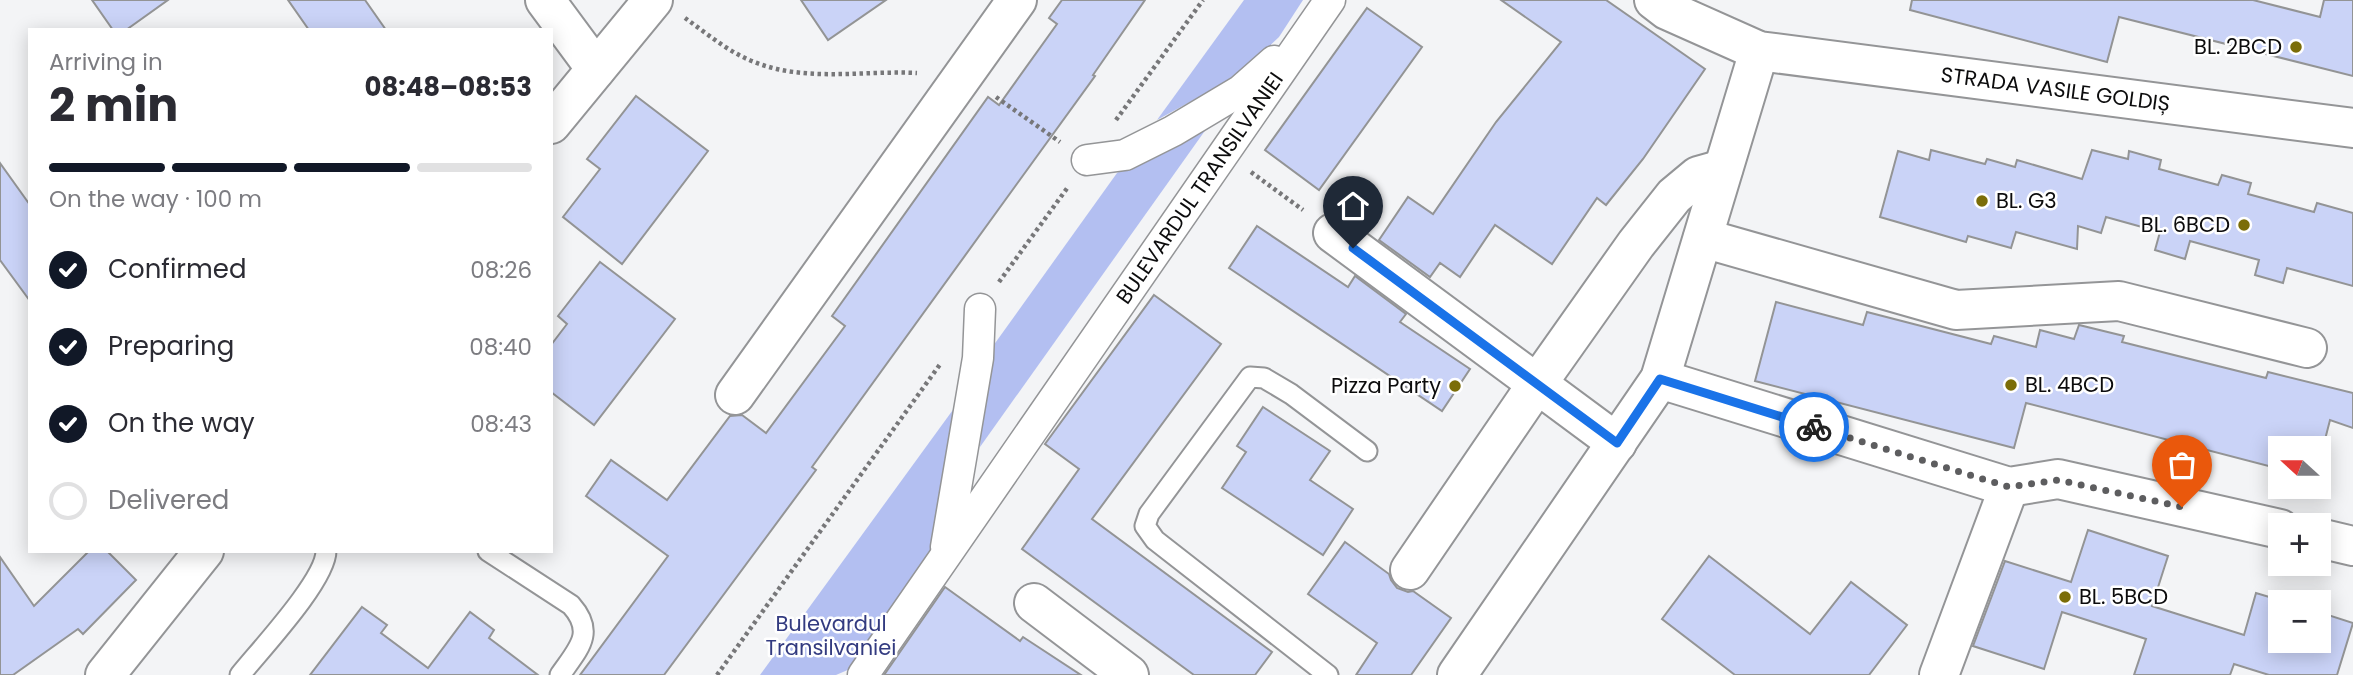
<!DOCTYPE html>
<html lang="en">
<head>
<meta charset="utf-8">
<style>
  body { margin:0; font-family:Poppins,sans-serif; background:#f7f7f7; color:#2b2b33; height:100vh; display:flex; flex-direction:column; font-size:26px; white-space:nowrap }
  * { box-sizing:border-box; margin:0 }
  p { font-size:23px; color:#7c7c81 }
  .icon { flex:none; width:38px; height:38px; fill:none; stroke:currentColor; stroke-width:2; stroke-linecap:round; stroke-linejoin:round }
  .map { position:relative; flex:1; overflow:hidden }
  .drawer { position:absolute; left:28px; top:28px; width:525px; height:525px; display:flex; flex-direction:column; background:#fff; border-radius:0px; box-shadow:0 4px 18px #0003 }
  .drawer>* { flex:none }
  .needle { width:46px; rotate:291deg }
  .fabs { position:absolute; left:2268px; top:436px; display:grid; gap:14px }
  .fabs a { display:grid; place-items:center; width:63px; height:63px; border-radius:0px; background:#fff; box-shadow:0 4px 18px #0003; font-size:35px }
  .pin { position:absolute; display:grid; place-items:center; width:60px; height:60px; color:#fff; margin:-72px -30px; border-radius:50% 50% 50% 0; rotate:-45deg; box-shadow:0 0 7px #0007 }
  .pin .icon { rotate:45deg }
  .courier { position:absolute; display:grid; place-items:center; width:70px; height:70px; margin:-35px; border:5px solid #1a73e8; border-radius:50%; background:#fff; color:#222; box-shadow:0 2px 9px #0007 }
  .head em { font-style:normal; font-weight:700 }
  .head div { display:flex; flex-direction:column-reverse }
  .head { display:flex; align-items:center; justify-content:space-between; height:119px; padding:0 21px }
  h1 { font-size:46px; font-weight:700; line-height:52px }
  .bar { display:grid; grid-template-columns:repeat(4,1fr); gap:10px 7px; align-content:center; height:84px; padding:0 21px }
  .bar i { height:9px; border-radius:5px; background:#e1e1e2 }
  .bar .selected { background:#111827 }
  .bar p { grid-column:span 4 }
  ol { padding:0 21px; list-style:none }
  li { display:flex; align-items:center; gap:21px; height:77px }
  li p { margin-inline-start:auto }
  li .icon { padding:7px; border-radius:50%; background:#111827; color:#fff; stroke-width:4 }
  li:last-child { color:#7c7c81 }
  li i { width:38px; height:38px; border:4px solid #e1e1e2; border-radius:50% }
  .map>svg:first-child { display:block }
  .green { fill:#b3bff1 }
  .building { fill:#cad3f7; stroke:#939495; stroke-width:2 }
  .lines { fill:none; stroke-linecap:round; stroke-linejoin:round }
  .service-casing { stroke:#949597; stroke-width:23 }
  .pedestrian-casing { stroke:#949597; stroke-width:33 }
  .minor-casing { stroke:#949597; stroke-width:42 }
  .path { stroke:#777779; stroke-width:4.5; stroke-dasharray:3.5 3.5; stroke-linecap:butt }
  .service { stroke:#fff; stroke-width:19 }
  .pedestrian { stroke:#fff; stroke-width:30 }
  .minor { stroke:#fff; stroke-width:38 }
  .done { stroke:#5d5d5f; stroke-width:7; stroke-dasharray:0 12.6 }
  .route { stroke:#1a73e8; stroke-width:9 }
  .poi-dot { fill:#7b6d08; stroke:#fff; stroke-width:2.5 }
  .labels { text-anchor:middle; stroke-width:5; stroke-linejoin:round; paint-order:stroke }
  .poi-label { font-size:21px; fill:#0c0c0d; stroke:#fff; text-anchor:end }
  .street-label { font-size:21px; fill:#0c0c0d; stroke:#fff }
  .park-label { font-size:21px; fill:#333b80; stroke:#fff }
</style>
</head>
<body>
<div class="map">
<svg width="2353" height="675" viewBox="0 0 2353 675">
  <rect width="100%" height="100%" fill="#f3f4f6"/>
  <!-- green -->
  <g class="green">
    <path d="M1244 0H1303L1279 37 1239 75 1157 120Z"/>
    <path d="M1214 118 980 447 988 353 1117 173Z"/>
    <path d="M963 396 935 547 850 669 836 675H760Z"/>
  </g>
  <!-- building -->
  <g class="building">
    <path d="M92 0H168L126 30H113Z"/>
    <path d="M288 0H365L386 30H309Z"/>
    <path d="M801 0H886L828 40Z"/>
    <path d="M1062 0H1145L1093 75 1095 76 812 467 816 470 664 675H580L668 556 586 496 611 460 667 500 730 416 742 415 766 433 845 326 832 316 988 97 999 105 1057 24 1049 18Z"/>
    <path d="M1501 0H1606L1705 69 1643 159 1606 205 1597 198 1552 264 1495 225 1460 277 1440 263 1430 277 1379 240 1408 197 1433 214 1496 122 1561 42Z"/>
    <path d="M1912 0H2253L2320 17 2324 0H2353V76L2119 17 2107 62 1910 10Z"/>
    <path d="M1367 8 1422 47 1319 190 1265 150Z"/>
    <path d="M636 96 708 151 622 264 563 217 600 169 587 159Z"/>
    <path d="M1931 150 1985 164 1987 159 2015 167 2017 160 2082 179 2092 150 2128 159 2129 151 2161 160 2159 169 2218 185 2222 175 2251 183 2248 194 2314 212 2317 203 2353 213V286L2287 268 2283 283 2255 275 2259 260 2190 241 2185 259 2155 250 2160 232 2106 217 2101 233 2078 226 2077 249 2016 232 2011 248 1968 236 1966 242 1880 217 1898 151 1929 160Z"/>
    <path d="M0 163 30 205V301L0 260Z"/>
    <path d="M1257 226 1348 287 1355 276 1406 314 1400 322 1470 369 1442 411 1229 268Z"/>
    <path d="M600 262 675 319 594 425 551 392V345L567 324 558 316Z"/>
    <path d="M1154 295 1221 344 1092 519 1272 652 1255 675H1194L1022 549 1079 469 1045 444Z"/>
    <path d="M1776 302 1863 325 1867 312 1991 344 1994 336 2036 347 2040 330 2074 339 2079 325 2124 336 2122 342 2266 378 2268 372 2353 393V428L2330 420 2319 463V448H2280V469L2026 403 2014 448 1755 381Z"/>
    <path d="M1263 407 1330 451 1310 480 1353 509 1323 555 1222 488 1246 452 1237 446Z"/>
    <path d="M2088 530 2168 556 2152 606 2244 635 2256 593 2286 602H2280V640H2319V612L2353 623 2337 675H2269L2234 664 2230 675H2134L2146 639 2062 612 2044 669 1973 646 2005 561 2071 582Z"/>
    <path d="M1345 542 1389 574 1391 580 1397 588 1408 592 1413 591 1451 618 1411 675H1356L1377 643 1308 594Z"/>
    <path d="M89 551H107L136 580 83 634 78 629 13 675H0V557L34 606Z"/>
    <path d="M1709 556 1810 634 1851 582 1907 625 1869 675H1735L1662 619Z"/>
    <path d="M945 587 1020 641 1023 637 1081 675H884Z"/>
    <path d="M362 607 387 625 381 633 428 668 470 612 494 630 489 638 538 675H310Z"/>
  </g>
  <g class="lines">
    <defs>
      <g id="service">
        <path d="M488 551 571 605C596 633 578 649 560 675"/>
        <path d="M240 675C260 650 326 580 326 551"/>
        <path d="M1328 675 1155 540 1145 526 1149 514 1250 377 1264 378 1291 394 1367 451"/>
      </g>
      <g id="pedestrian">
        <path d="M1087 160 1125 155 1173 131 1240 91 1274 61"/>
        <path d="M946 547 978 358 980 309"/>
        <path id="s1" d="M863 675 1330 0"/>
      </g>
      <g id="minor">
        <path d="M545 0 596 69"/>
        <path id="s2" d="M1654 0 1667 10 1759 51 2353 128"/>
        <path d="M551 124 653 0"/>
        <path d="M1333 233 1617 443"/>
        <path d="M1703 238 1956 310 2119 301 2307 348"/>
        <path d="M1660 379 2009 487 2058 479 2280 529"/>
        <path d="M735 395 1017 0"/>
        <path d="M2319 538 2353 546"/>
        <path d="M1410 570 1537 384 1636 244 1674 196 1698 176 1723 169"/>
        <path d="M1034 603 1129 675"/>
        <path d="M105 675 204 551"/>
        <path d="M1457 675 1660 379 1759 51"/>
        <path d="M1939 675 2009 487"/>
      </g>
    </defs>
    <!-- service casing -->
    <use href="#service" class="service-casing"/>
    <!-- pedestrian casing -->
    <use href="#pedestrian" class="pedestrian-casing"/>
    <!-- minor casing -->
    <use href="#minor" class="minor-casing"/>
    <!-- path -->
    <g class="path">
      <path d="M685 18C702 30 720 45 739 55 795 85 856 70 917 73"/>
      <path d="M996 97 1060 142"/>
      <path d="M1116 120 1203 0"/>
      <path d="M1251 172 1303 210"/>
      <path d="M999 282 1068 187"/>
      <path d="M717 675 941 363"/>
    </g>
    <!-- service -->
    <use href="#service" class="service"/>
    <!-- pedestrian -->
    <use href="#pedestrian" class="pedestrian"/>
    <!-- minor -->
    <use href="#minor" class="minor"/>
  </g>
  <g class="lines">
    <!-- done -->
    <path class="done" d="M1814 427 2009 487 2058 480 2182 507"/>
    <!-- route -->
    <path class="route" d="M1353 248 1617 443 1660 379 1814 427"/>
  </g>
  <!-- markers -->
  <g class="poi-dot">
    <circle cx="2296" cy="47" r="7"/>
    <circle cx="1982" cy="201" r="7"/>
    <circle cx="2244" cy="225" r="7"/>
    <circle cx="2011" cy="385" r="7"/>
    <circle cx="1455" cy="386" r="7"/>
    <circle cx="2065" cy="597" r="7"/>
  </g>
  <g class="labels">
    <!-- poi labels -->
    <g class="poi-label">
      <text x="2282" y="54">BL. 2BCD</text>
      <text x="1996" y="208" text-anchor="start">BL. G3</text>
      <text x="2230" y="232">BL. 6BCD</text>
      <text x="2025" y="392" text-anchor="start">BL. 4BCD</text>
      <text x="1441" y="393">Pizza Party</text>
      <text x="2079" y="604" text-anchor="start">BL. 5BCD</text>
    </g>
    <!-- street labels -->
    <g class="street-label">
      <text dy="7" stroke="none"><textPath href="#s2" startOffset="416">STRADA VASILE GOLDIȘ</textPath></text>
      <text dy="7" stroke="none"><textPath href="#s1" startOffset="592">BULEVARDUL TRANSILVANIEI</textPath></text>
    </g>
    <!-- park labels -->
    <g class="park-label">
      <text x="831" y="631">Bulevardul<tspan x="831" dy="24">Transilvaniei</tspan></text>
    </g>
  </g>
</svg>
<div class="fabs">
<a><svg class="needle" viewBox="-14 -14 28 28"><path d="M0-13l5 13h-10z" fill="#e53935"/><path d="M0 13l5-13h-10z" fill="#7c7c81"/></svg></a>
<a>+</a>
<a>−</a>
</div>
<div class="pin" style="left:2182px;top:507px;background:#ea580c"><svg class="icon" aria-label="bag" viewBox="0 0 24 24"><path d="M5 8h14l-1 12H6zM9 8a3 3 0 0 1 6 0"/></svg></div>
<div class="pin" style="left:1353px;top:248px;background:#1f2937"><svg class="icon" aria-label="home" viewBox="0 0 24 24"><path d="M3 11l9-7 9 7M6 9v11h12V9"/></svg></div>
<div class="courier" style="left:1814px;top:427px"><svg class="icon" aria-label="bike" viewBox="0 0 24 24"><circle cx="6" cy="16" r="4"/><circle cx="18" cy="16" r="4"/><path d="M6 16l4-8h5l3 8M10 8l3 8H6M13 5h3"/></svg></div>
<section class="drawer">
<div class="head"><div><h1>2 min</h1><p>Arriving in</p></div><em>08:48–08:53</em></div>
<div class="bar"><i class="selected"></i><i class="selected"></i><i class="selected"></i><i></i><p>On the way · 100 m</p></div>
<ol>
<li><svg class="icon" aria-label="check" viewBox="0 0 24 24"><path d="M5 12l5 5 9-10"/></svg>Confirmed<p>08:26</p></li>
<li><svg class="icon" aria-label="check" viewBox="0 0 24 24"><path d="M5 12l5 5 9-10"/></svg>Preparing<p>08:40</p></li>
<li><svg class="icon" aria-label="check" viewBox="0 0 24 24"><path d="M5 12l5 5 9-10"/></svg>On the way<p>08:43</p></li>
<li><i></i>Delivered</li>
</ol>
</section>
</div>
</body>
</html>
